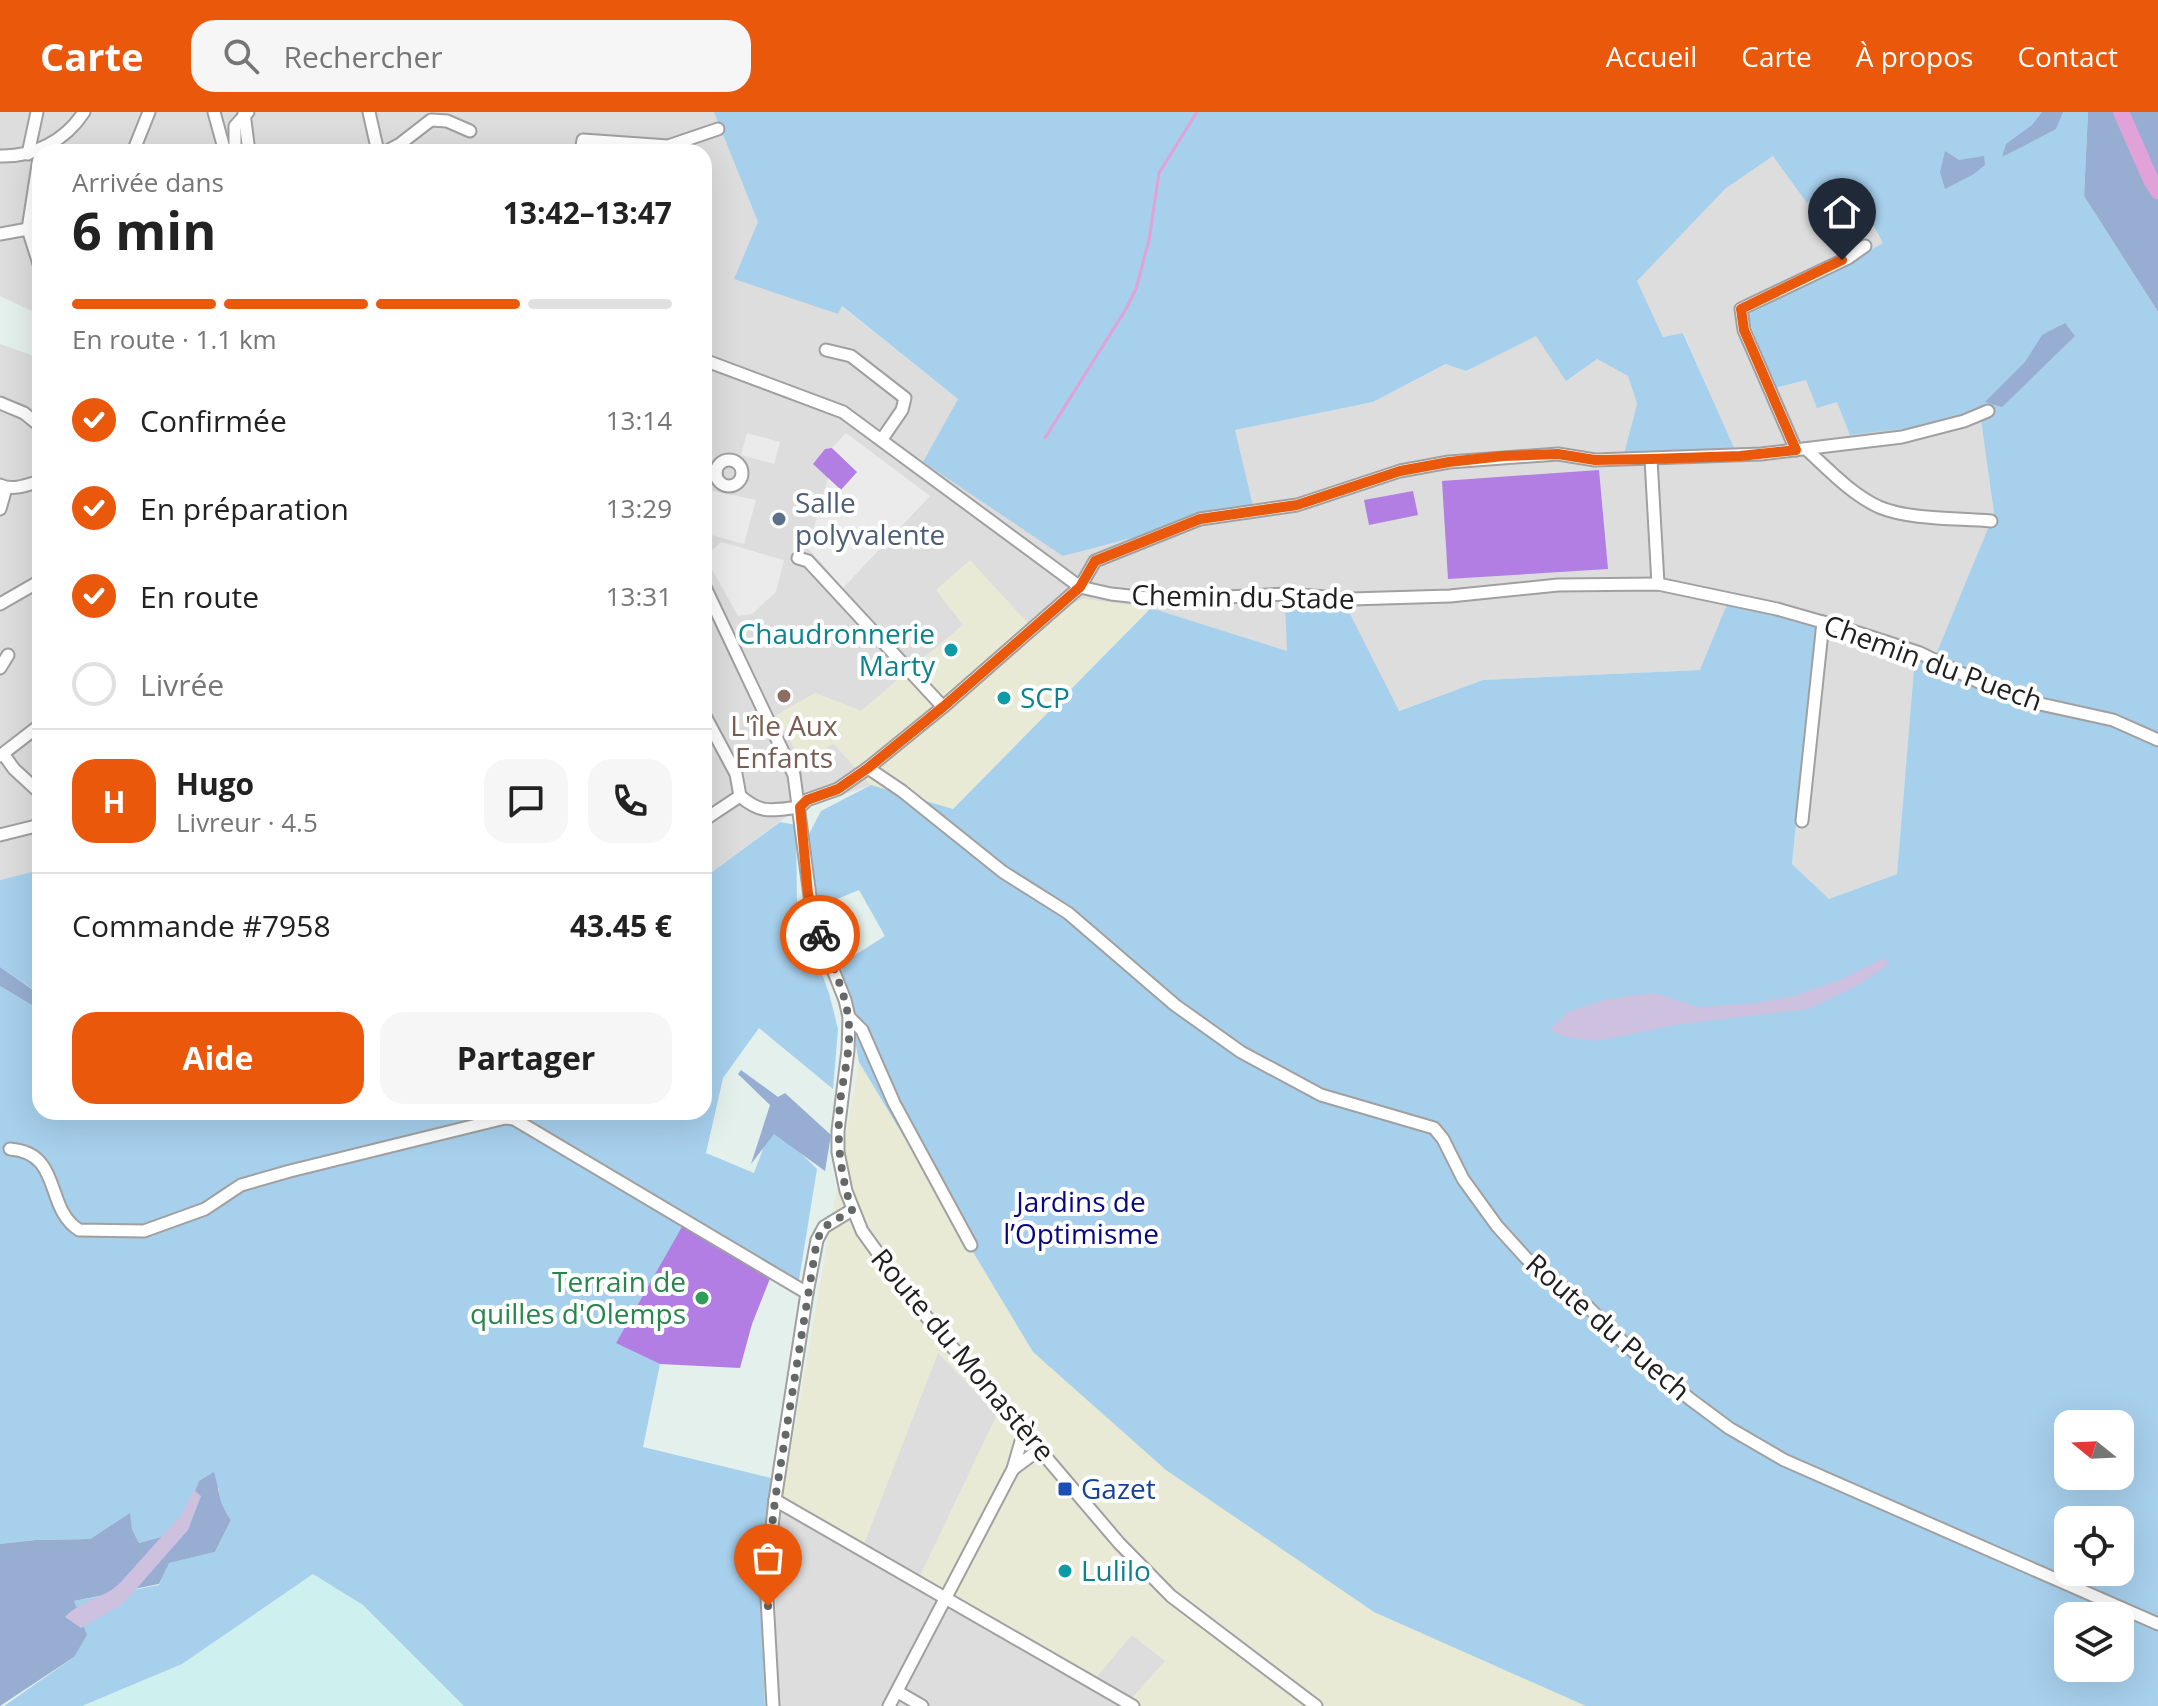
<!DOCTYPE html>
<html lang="fr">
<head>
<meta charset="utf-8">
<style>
  body { margin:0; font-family:"Open Sans",sans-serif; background:#f6f6f6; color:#222; height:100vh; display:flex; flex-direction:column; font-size:30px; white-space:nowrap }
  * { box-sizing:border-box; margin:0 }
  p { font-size:26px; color:#767676 }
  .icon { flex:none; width:44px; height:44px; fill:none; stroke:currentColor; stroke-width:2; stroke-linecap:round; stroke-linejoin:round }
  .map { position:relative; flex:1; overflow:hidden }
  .side { position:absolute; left:32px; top:32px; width:680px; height:976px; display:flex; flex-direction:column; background:#fff; border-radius:24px; box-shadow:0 8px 32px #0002 }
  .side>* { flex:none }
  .needle { width:52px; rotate:288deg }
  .controls { position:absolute; left:2054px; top:1298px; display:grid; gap:16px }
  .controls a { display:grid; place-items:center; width:80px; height:80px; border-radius:16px; background:#fff; box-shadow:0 8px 32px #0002; font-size:40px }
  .pin { position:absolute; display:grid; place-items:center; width:68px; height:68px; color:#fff; margin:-82px -34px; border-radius:50% 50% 50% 0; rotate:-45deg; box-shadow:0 0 8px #0007 }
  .pin .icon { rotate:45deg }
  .courier { position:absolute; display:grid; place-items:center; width:80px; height:80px; margin:-40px; border:6px solid #ea580c; border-radius:50%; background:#fff; color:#222; box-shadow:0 2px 10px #0007 }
  .overview em { font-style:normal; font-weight:700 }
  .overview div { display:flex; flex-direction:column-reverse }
  .overview { display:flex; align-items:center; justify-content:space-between; height:136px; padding:0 40px }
  h1 { font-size:52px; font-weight:700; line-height:60px }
  .bar { display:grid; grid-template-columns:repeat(4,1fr); gap:12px 8px; align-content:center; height:96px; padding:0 40px }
  .bar i { height:10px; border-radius:6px; background:#e0e0e0 }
  .bar .active { background:#ea580c }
  .bar p { grid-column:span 4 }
  .line { display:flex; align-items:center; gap:20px; padding:0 40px; border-top:2px solid #e0e0e0 }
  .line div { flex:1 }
  .round { display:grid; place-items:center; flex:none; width:84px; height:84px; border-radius:24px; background:#f6f6f6 }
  ol { padding:0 40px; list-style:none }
  li { display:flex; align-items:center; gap:24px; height:88px }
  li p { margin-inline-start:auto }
  li .icon { padding:8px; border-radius:50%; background:#ea580c; color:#fff; stroke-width:4 }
  li:last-child { color:#767676 }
  li i { width:44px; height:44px; border:4px solid #e0e0e0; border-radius:50% }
  .primary-button { display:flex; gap:16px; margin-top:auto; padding:16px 40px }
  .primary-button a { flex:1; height:92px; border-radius:24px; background:#ea580c; color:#fff; font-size:32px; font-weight:700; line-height:92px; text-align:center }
  .primary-button a+a { background:#f6f6f6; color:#222 }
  header { display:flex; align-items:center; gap:48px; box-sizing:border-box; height:112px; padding:0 40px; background:#ea580c; color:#fff }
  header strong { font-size:38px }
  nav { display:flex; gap:44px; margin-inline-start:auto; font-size:28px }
  .search { width:560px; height:72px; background:#f6f6f6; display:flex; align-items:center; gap:20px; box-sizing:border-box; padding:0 28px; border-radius:24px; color:#767676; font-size:30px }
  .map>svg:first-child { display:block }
  .residential { fill:#dcdddc }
  .industrial { fill:#e8ead6 }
  .farmland { fill:#cef0ef }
  .grass { fill:#a7d0ed; fill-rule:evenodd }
  .forest { fill:#97aed2 }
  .wetland { fill:#cec0df }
  .pitch { fill:#b27ee3 }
  .parking { fill:#ebebeb }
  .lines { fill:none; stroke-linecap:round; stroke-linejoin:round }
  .stream { stroke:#e0a2d8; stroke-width:3 }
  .river { stroke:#e0a2d8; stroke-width:16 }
  .minor-casing { stroke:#a0a0a0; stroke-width:15 }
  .minor { stroke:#fff; stroke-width:11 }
  .done { stroke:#646866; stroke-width:8; stroke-dasharray:0 14.4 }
  .route { stroke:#ea580c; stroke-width:10 }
  .service-dot { fill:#5c6f8a; stroke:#fff; stroke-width:3 }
  .culture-dot { fill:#0f9aa8; stroke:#fff; stroke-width:3 }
  .education-dot { fill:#8d6e63; stroke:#fff; stroke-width:3 }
  .leisure-dot { fill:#2e9e5b; stroke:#fff; stroke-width:3 }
  .transit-dot { fill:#1a4fb4; stroke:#fff; stroke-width:3 }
  .labels { text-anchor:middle; stroke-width:8; stroke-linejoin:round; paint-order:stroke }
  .service-label { font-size:28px; fill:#4e5e75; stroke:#fff; text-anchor:start }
  .street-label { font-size:28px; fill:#1f1f1f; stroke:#fff }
  .culture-label { font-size:28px; fill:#0d838f; stroke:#fff; text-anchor:start }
  .education-label { font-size:28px; fill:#785e54; stroke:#fff }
  .park-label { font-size:28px; fill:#060884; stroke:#fff }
  .leisure-label { font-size:28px; fill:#27864d; stroke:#fff; text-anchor:end }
  .transit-label { font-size:28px; fill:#164399; stroke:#fff; text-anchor:start }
</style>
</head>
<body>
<header>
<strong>Carte</strong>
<div class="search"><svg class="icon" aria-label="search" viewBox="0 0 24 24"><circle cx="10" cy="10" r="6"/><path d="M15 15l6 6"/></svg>Rechercher</div>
<nav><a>Accueil</a><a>Carte</a><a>À propos</a><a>Contact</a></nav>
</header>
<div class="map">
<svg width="2158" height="1594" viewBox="0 0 2158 1594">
  <rect width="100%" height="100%" fill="#e4f0eb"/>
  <!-- residential -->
  <g class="residential">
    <path d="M0 0H714L758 110 838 202 841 194 958 287 923 351 1235 318 1373 290 1447 252 1466 259 1536 224 1597 247 1628 264 1637 292 1624 340 1733 336 1684 221 1663 225 1636 169 1725 77 1773 44 1849 68 1883 131 1747 203 1775 276 1806 268 1837 290 1981 308 1994 403 1937 541 1915 546 1897 762 1829 787 1792 752 1816 511 1700 558 1483 568 1398 599 1288 540 1151 496 1083 487 1028 511 963 513 861 599 815 581 804 654 833 631 871 673 794 699 704 766V40H40V203L0 184Z"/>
    <path d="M0 232 40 246V758L0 768Z"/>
    <path d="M938 1240 997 1302 1132 1523 1166 1549 1132 1587 1140 1594H780L775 1512 781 1394 863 1434Z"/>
  </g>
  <!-- industrial -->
  <g class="industrial">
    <path d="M970 448 1028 511 1083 487 1151 496 952 698 871 673 833 631 804 655 776 603 815 581 861 599 963 513 936 478Z"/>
    <path d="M859 950 1033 1240 1552 1577 1586 1594H1140L1131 1587 1165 1549 1132 1523 1095 1567 919 1466 997 1302 938 1241 863 1434 781 1394Z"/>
  </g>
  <!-- farmland -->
  <path class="farmland" d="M313 1462 363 1493 464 1594H82L182 1552Z"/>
  <!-- grass -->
  <g class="grass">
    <path d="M714 0H2088L2084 84 2158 200V1594H1586L1374 1500 1166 1358 1033 1240 859 950 841 852 885 824 859 778 818 795 809 722 821 699 871 673 953 697 1151 496 1287 539 1285 490 1346 494 1399 599 1483 568 1700 558 1728 490 1816 511 1792 752 1829 787 1897 762 1915 545 1937 540 1994 402 1981 308 1850 323 1837 290 1817 296 1806 268 1775 276 1747 203 1883 131 1849 69 1807 91 1773 44 1725 77 1637 169 1663 225 1683 221 1734 336 1624 341 1637 292 1628 264 1597 247 1566 269 1536 224 1466 259 1446 252 1373 290 1235 318 1253 394 1063 444 923 350 958 287 842 194 838 202 734 167 758 110ZM2068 1312H2120V1364H2068ZM2068 1408H2120V1460H2068ZM2068 1504H2120V1556H2068Z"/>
    <path d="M780 710 796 713 797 794 829 881 838 917 833 977 759 916 723 966 706 1041 754 1061 772 1013 817 1057 799 1168 773 1159 616 1230 660 1252 643 1335 771 1366 760 1470 765 1594H464L363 1493 313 1462 182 1552 82 1594H4L74 1545V1489L159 1473 168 1451 215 1440 231 1408 219 1391V1376L179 1420 139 1431 132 1417 129 1402 90 1427 35 1428 0 1432V874L40 898V1000H704V766Z"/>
    <path d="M40 758V879L37 880 0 855V768Z"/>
  </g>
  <!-- forest -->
  <g class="forest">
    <path d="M2042 0H2063L2056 17 2002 45 2006 32 2032 13Z"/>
    <path d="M2088 0H2158V200L2084 84Z"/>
    <path d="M1945 39 1959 48 1984 44 1985 53 1974 62 1945 77 1940 60Z"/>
    <path d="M2065 211 2075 224 2002 295 1985 290 2025 250 2042 223Z"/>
    <path d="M0 855 36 880 40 879V898L0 874Z"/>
    <path d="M741 958 778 985 785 981 831 1023 825 1059 774 1022 751 1052 770 993 738 962Z"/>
    <path d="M214 1360C221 1383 217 1388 231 1408L215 1440 169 1451 159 1472 74 1489 87 1523 74 1545 0 1594V1432L35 1428 90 1427 130 1401 132 1417 139 1431 179 1420 199 1369Z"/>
  </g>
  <!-- wetland -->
  <g class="wetland">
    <path d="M1883 846 1890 852 1855 875 1808 897 1675 913 1597 929 1566 925 1549 918 1568 900 1608 887 1654 881 1698 895 1750 892 1794 884 1845 866Z"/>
    <path d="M194 1378 201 1384 188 1418 123 1492 81 1516 65 1505C81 1488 104 1487 120 1471L181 1403Z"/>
  </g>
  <!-- pitch -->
  <g class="pitch">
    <path d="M832 336 858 360 841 378 813 352 825 337Z"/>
    <path d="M1599 358 1608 457 1448 467 1442 369Z"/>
    <path d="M1413 379 1418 403 1369 413 1364 388Z"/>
    <path d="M687 1106 773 1159 752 1212 740 1256 660 1252 616 1231Z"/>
  </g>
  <!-- parking -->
  <g class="parking">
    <path d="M747 321 780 330 774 352 741 343Z"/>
    <path d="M846 321 930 384 843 476 808 436 828 366 841 378 857 360 832 336Z"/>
    <path d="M704 377 756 388 744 432 704 421Z"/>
    <path d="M721 430 784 448 776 480 752 502 738 504 705 445Z"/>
  </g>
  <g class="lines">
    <!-- stream -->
    <path class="stream" d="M1045 326 1126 197 1136 177 1149 128 1159 61 1197 0"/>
    <!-- river -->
    <path class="river" d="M2121 0 2151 68 2158 79"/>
    <defs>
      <g id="minor">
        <path d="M214 0 225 40"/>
        <path d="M369 0 378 40"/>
        <path d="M244 1 249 40"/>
        <path d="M40 40 28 117 40 155"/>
        <path d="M133 40 149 0"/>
        <path d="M235 40V14L248 0"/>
        <path d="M385 40 400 32 431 8 447 9 470 19"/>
        <path d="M581 40 583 28 668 34 718 17"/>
        <path d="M28 42 37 0"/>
        <path d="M0 44C34 45 65 29 84 0"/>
        <path d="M0 122 28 117"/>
        <path d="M826 238 851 244 905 286 902 298 882 327"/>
        <path d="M704 248 843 300 1080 475 1111 482 1167 488 1287 482 1351 487 1450 484 1558 473 1658 472 1777 497 1840 515 1920 541 1989 575 2022 588 2113 608 2158 628"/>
        <path d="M0 291 24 301 40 314"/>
        <path d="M1806 337C1829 358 1851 382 1879 395 1910 408 1957 406 1991 409"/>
        <path d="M1796 338 1744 218 1741 197 1848 146 1865 134"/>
        <path d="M1651 347 1658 472"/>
        <circle cx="729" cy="361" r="13"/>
        <path d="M704 360 716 361"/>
        <path d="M0 373C13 379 27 373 40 369"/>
        <path d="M0 397 6 376"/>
        <path d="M798 446 808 449 943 595"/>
        <path d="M704 473 794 663 813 807 845 888 849 905 848 938 838 1019V1040L846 1079 862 1119 908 1183 1119 1431 1171 1484 1316 1594"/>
        <path d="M0 492 40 469"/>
        <path d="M0 556 8 543"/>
        <path d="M704 602 736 662 740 684"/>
        <path d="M4 643 14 657 40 681"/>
        <path d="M0 644 40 613"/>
        <path d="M868 656 902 679 1003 760 1068 801 1175 893 1241 940 1321 983 1434 1016 1443 1027 1463 1067 1497 1114 1526 1146 1588 1195 1628 1235 1690 1287 1729 1316 1784 1348 2158 1512"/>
        <path d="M800 695 807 688 838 677 868 656 943 595 1080 475 1095 449 1200 407 1297 393 1400 359 1449 350 1558 342 1595 348 1761 342 1902 325 1964 309 1988 299"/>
        <path d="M704 708 740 684C762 703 773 698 800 695"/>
        <path d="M1802 709 1823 510"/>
        <path d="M0 723 40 713"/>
        <path d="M849 905 862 918 894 991 971 1133"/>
        <path d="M10 1037C63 1041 44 1096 79 1118L144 1119 205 1097 241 1073 290 1059 505 1006 514 1007 807 1181"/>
        <path d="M1013 1357 1040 1337"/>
        <path d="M775 1388 1133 1594"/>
        <path d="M898 1580 922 1594"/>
        <path d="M773 1594 766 1468 775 1388 807 1181 817 1128 824 1115 852 1098"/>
        <path d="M889 1594 1013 1357 1024 1319"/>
      </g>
    </defs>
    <!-- minor casing -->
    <use href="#minor" class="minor-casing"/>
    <!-- minor -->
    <use href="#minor" class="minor"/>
  </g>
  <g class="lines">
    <!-- done -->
    <path class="done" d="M768 1494 766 1468 775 1388 817 1128 824 1115 852 1098C839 1059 836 1023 841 983 845 957 852 930 848 904 844 876 830 849 820 823"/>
    <!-- route -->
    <path class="route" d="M820 823 808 782 800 695 807 688 838 677 868 656 943 595 1080 475 1095 449 1200 407 1297 393 1400 359 1449 350 1503 344 1558 342 1595 348 1651 347 1740 344 1796 338 1744 218 1741 197 1842 148"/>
  </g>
  <!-- markers -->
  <circle class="service-dot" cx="779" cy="407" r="8"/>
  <g class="culture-dot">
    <circle cx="951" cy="538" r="8"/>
    <circle cx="1004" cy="586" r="8"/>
    <circle cx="1065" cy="1459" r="8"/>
  </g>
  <circle class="education-dot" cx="784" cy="584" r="8"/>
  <circle class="leisure-dot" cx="702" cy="1186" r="8"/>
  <rect class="transit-dot" x="1057" y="1369" width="16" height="16" rx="4"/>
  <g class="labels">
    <!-- service labels -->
    <g class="service-label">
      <text x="795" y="401">Salle<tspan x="795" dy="32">polyvalente</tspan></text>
    </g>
    <!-- street labels -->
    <g class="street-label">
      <text transform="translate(1243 485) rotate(1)" y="10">Chemin du Stade</text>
      <text transform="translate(1933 551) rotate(20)" y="10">Chemin du Puech</text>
      <text transform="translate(1608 1215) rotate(41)" y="10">Route du Puech</text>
      <text transform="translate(963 1243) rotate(50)" y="10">Route du Monastère</text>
    </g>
    <!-- culture labels -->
    <g class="culture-label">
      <text x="935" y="532" text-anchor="end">Chaudronnerie<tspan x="935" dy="32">Marty</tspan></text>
      <text x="1020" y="596">SCP</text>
      <text x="1081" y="1469">Lulilo</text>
    </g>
    <!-- education labels -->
    <g class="education-label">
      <text x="784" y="624">L'île Aux<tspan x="784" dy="32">Enfants</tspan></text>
    </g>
    <!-- park labels -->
    <g class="park-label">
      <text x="1081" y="1100">Jardins de<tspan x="1081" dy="32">l’Optimisme</tspan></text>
    </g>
    <!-- leisure labels -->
    <g class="leisure-label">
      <text x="686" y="1180">Terrain de<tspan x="686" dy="32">quilles d'Olemps</tspan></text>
    </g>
    <!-- transit labels -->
    <g class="transit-label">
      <text x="1081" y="1387">Gazet</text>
    </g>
  </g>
</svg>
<div class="controls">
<a><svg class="needle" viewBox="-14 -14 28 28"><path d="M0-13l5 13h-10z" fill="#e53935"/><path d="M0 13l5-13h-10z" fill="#767676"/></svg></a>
<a><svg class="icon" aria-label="locate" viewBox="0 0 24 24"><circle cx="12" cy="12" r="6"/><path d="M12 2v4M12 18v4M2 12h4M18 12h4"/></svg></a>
<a><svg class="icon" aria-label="layers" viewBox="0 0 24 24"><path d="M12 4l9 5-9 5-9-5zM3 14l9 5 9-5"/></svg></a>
</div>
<div class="pin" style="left:768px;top:1494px;background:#ea580c"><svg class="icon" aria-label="bag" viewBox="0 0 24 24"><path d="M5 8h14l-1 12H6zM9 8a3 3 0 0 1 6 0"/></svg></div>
<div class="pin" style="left:1842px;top:148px;background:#1f2937"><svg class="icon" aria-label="home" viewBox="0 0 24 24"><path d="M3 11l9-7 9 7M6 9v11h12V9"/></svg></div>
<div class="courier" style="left:820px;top:823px"><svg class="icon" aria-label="bike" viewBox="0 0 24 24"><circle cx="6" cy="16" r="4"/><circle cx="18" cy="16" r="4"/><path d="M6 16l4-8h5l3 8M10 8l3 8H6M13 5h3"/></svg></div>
<section class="side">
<div class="overview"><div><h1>6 min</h1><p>Arrivée dans</p></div><em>13:42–13:47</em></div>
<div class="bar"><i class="active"></i><i class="active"></i><i class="active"></i><i></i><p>En route · 1.1 km</p></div>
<ol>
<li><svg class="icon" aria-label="check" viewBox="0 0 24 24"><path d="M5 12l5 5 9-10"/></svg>Confirmée<p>13:14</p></li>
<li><svg class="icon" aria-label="check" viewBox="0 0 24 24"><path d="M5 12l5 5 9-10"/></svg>En préparation<p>13:29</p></li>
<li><svg class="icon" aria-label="check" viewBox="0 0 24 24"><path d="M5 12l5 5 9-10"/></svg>En route<p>13:31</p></li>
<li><i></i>Livrée</li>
</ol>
<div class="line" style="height:144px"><b class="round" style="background:#ea580c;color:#fff">H</b><div><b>Hugo</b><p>Livreur · 4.5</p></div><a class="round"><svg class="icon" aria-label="chat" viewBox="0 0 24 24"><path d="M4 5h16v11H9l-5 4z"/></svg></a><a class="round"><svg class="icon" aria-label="phone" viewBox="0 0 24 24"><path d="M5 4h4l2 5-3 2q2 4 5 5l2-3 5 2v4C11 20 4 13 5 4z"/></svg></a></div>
<div class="line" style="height:104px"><div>Commande #7958</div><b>43.45 €</b></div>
<div class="primary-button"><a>Aide</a><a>Partager</a></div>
</section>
</div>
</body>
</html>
